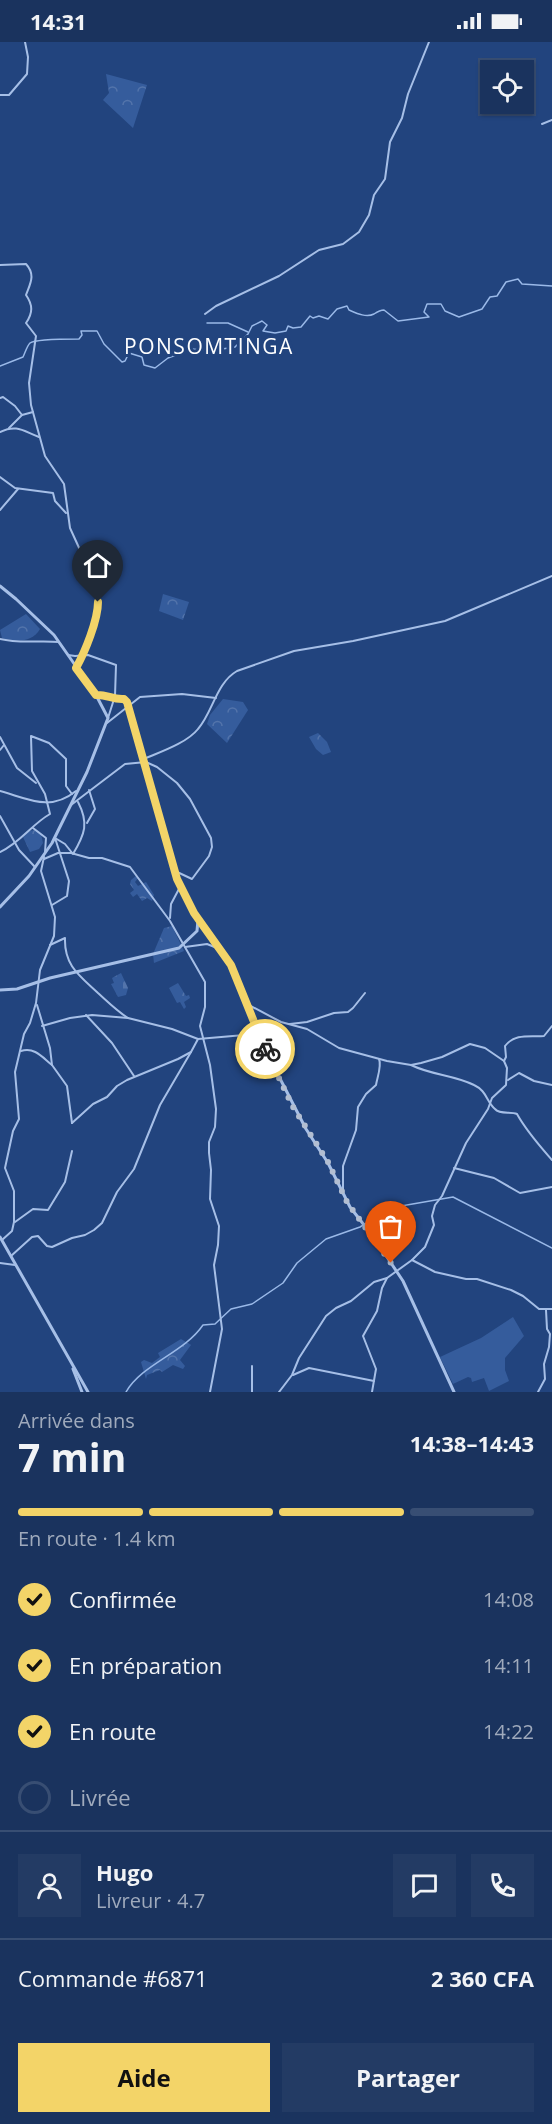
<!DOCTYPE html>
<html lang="fr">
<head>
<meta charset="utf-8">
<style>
  body { margin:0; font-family:"Open Sans",sans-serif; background:#233b64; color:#f1f3f6; height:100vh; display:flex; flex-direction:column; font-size:22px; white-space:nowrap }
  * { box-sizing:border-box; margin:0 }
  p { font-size:20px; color:#9faabc }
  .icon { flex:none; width:33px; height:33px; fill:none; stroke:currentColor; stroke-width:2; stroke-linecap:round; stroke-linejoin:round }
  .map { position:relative; height:1350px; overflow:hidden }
  .details { display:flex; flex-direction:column; background:#1a335e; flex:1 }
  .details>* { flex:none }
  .buttons { position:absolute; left:480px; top:18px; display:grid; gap:12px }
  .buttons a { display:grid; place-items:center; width:54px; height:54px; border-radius:0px; background:#1a335e; box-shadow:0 2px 4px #0004,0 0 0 2px #384e73; font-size:30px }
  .pin { position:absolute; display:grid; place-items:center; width:51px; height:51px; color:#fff; margin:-62px -26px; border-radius:50% 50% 50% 0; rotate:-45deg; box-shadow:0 0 6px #0007 }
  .pin .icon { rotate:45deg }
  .courier { position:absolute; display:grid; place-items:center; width:60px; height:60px; margin:-30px; border:4px solid #f3d468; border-radius:50%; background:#fff; color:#222; box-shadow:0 2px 8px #0007 }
  .summary em { font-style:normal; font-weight:700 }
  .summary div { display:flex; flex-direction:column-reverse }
  .summary { display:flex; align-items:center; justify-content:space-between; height:102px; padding:0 18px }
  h1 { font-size:39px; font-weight:700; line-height:45px }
  .bar { display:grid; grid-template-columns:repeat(4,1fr); gap:9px 6px; align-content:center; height:72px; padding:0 18px }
  .bar i { height:8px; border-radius:4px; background:#384e73 }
  .bar .selected { background:#f3d468 }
  .bar p { grid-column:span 4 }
  .line { display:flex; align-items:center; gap:15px; padding:0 18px; border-top:2px solid #384e73 }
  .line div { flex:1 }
  .round { display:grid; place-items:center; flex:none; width:63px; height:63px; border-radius:0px; background:#233b64 }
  ol { padding:0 18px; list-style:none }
  li { display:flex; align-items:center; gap:18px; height:66px }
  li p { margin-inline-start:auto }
  li .icon { padding:6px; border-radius:50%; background:#f3d468; color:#111; stroke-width:4 }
  li:last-child { color:#9faabc }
  li i { width:33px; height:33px; border:3px solid #384e73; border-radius:50% }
  .button { display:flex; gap:12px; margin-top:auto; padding:12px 18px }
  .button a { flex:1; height:69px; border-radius:0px; background:#f3d468; color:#111; font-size:24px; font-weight:700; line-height:69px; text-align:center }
  .button a+a { background:#233b64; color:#f1f3f6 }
  .status { display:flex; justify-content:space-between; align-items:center; height:42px; padding:0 30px; background:#1a335e; direction:ltr }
  .status svg { height:16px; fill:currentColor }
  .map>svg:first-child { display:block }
  .grass { fill:#355c9c }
  .forest { fill:url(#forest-crowns) }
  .cemetery { fill:url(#cemetery-stones) }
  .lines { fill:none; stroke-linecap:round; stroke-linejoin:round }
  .stream { stroke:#9ab9e8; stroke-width:1.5 }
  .minor { stroke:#a6bfe7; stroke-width:2 }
  .tertiary { stroke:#a6bfe7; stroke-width:3 }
  .done { stroke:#b2bed2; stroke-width:6; stroke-dasharray:0 10.8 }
  .route { stroke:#f3d468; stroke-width:8 }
  .labels { text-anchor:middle; stroke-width:6; stroke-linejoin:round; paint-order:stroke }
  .quarter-label { font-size:21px; letter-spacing:1.5px; fill:#fff; stroke:#22447e }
</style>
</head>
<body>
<div class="status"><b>14:31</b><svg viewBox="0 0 49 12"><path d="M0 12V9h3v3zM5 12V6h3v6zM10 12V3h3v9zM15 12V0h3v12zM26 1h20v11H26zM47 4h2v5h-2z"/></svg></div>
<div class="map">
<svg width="552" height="1350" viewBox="0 0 552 1350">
  <defs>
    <pattern id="forest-crowns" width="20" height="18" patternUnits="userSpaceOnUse" patternTransform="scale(1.5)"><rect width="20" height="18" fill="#355c9c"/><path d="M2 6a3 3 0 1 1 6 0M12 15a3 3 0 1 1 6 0" fill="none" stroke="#5374ab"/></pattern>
    <pattern id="cemetery-stones" width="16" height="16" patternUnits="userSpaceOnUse" patternTransform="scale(1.5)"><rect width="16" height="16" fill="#355c9c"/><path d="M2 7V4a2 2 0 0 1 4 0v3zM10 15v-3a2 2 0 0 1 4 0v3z" fill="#5374ab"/></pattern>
  </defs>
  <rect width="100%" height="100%" fill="#22447e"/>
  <!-- grass -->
  <path class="grass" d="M513 1275 524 1294 505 1316V1328L509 1339 489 1349 484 1336 472 1340 471 1336 468 1335 453 1342 440 1315 481 1296Z"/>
  <!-- forest -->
  <g class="forest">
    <path d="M106 32 147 43 133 86 103 58 109 51Z"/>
    <path d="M163 552 189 560 183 578 159 569Z"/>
    <path d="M26 572 40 587C32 601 15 600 2 596L0 588Z"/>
    <path d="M223 657 243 660 248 668 227 701 207 682 210 673Z"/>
    <path d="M318 691 327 700 331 710 323 713 316 707 309 695Z"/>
    <path d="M35 788 41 792 43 801 39 807 30 810 23 795 28 789Z"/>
    <path d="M136 834 138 836 135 840 138 844 146 840 154 853 152 859 147 856 142 859 137 852 133 855 130 851 134 848 130 842 131 838Z"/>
    <path d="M172 884 184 909 154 921 153 912 164 886Z"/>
    <path d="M178 941 186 954 189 953 190 956 184 960 186 965 184 967 180 960 177 961 169 946Z"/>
    <path d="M181 1297 191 1303 180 1318 185 1324 183 1327 173 1323 162 1330 160 1328 147 1333 146 1337 141 1320 144 1318 152 1321 160 1315 158 1311Z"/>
  </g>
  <!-- cemetery -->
  <path class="cemetery" d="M121 931 128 946 126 953 118 955 111 942 114 941 112 936Z"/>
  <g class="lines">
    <!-- stream -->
    <g class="stream">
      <path d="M207 281H228L248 290"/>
      <path d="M0 324 23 315C25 311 27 304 30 301 35 297 71 297 79 297L82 293 81 289H97L104 302 122 320 125 319 129 311 142 315 144 323 155 326 168 316 192 307 209 309 235 305 248 292 252 284 262 279 267 283 263 289 275 291 286 289 288 284 293 286 301 285 310 274 313 276 319 274 328 277 337 267 347 264 349 268C356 271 366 276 374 272 377 270 380 268 384 268L398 279 429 275 424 270 427 262H441L445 269 459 275 482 267 490 255 497 254 506 240 518 237 522 242 552 244"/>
      <path d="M126 1350C142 1322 184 1311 203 1283L215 1282 231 1267 252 1262 283 1241 297 1221 326 1197 360 1185 378 1174 388 1164H401L453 1155 552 1206"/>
    </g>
    <!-- minor -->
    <g class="minor">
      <path d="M0 53H9L27 32 28 15 25 0"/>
      <path d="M542 82 552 78"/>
      <path d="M0 223 26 222C36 233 30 242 26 253 33 263 33 271 26 281L36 294 29 341 31 363 45 414 64 442 70 486 91 532 98 553 96 576 77 625"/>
      <path d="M205 272 216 264 279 234 319 208 343 202 359 190 369 173 374 153 385 137 390 100 402 76 408 52 429 0"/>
      <path d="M0 356 3 355 15 364 22 373 33 370"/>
      <path d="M9 386 22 373"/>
      <path d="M0 390C17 382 23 389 39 395"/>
      <path d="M0 435 15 446 53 451 55 459 66 471"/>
      <path d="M0 468 18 447"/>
      <path d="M0 597C20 602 39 598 59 600"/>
      <path d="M68 613 75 614 88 613 116 623 115 654 108 676"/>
      <path d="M107 681 140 655 182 652 216 656"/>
      <path d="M0 695 17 726 36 741"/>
      <path d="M0 708 4 703"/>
      <path d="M144 717C160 710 187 701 198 687 213 670 216 641 237 629L294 609 353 599 445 579 552 534"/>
      <path d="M0 749C29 757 50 770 76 749"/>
      <path d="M71 763 125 722 146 720 157 725 177 741 190 757 211 796 212 805 209 814 192 837 175 829"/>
      <path d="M0 774 19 808 35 825"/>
      <path d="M87 781 95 767 89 748"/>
      <path d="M33 786 46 796 45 810"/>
      <path d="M55 796 65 802 73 812C85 792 89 781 78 760"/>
      <path d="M0 810C20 801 32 782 50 772L45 752 32 729 31 694 49 701 66 717V744L72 752"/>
      <path d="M44 817 58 811H71L89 816H102L130 825 170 879 205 940V965L200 984 210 1023 216 1067 215 1085 209 1100V1111L211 1128 210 1157 219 1184 218 1203 214 1223 222 1287 210 1350"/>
      <path d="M52 863 67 854 69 839 55 796"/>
      <path d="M170 876 171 862 180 845"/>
      <path d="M50 903 65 896C64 924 80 934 98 951 108 960 117 969 128 976"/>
      <path d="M185 905 207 902 217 906"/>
      <path d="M247 962 281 980 307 987 339 1006 387 1019 411 1023 421 1021 442 1015 470 1002 485 1006 504 1019 507 1026 506 1043 492 1056 488 1067 466 1101 442 1154 435 1163 432 1174 434 1183 425 1205 412 1218 387 1236 374 1240 351 1259 336 1266 326 1274 299 1316 292 1333 279 1350"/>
      <path d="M37 963 50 1006 52 1023 67 1044 72 1081"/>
      <path d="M86 973 112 1001 134 1034"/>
      <path d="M290 982 307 980 334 971 348 970 353 966 365 951"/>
      <path d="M42 984 70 976 92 973 128 976 172 987 198 997 256 992"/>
      <path d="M21 1009C35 1005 42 1015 52 1023"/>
      <path d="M504 1019 506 1015 505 1004C515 991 530 995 544 994L552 984"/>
      <path d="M411 1023C431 1033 454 1033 474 1043 487 1049 486 1059 495 1067 500 1073 511 1069 517 1072 527 1090 539 1103 552 1118"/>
      <path d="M508 1038 519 1031 534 1039 552 1043"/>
      <path d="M72 1081 93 1062 107 1055 117 1044 127 1038 178 1017 191 1010 198 997"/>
      <path d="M454 1126 494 1136 520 1151 552 1145"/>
      <path d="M343 1150V1124L356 1088 358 1065 366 1052 376 1043C377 1036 382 1024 379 1017"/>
      <path d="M15 1180 33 1167 48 1168 65 1140 72 1109"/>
      <path d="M2 1198 12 1189 14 1180V1149L5 1126 13 1089 19 1077 15 1030 24 992 30 981 36 961 40 928 54 894 55 875 41 829 44 815"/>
      <path d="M11 1214 32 1195 38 1194 47 1204 52 1205 72 1196 85 1193 94 1188 102 1181 117 1150 134 1127 160 1063 191 1010"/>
      <path d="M412 1218 435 1230 466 1237H477L511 1248 523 1254 539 1267H552"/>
      <path d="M0 1221 15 1223"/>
      <path d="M293 1333 309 1326 374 1339"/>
      <path d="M252 1350V1324"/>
      <path d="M372 1350 376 1327 363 1294 377 1269 382 1246 387 1236"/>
      <path d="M538 1350 545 1337 544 1322 549 1305 550 1292 547 1287 546 1268"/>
    </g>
    <!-- tertiary -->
    <g class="tertiary">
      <path d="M0 544 16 557 54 593 96 653 108 676 87 730 52 801 29 834 0 865"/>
      <path d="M96 653C106 652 113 658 124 657L127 660 146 720 165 796 182 849 200 881 231 923 257 992 306 1087 328 1121 350 1165 375 1197 403 1239 454 1350"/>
      <path d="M0 948 17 947 50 936 179 906 197 889 198 878"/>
      <path d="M0 1195 88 1350"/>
      <path d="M73 1327 82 1350"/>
    </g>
  </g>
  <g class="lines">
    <!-- done -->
    <path class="done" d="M265 1007 293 1065 328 1120 347 1160 391 1221"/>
    <!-- route -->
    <path class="route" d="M98 560C98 578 85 610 76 626L96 653C106 652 113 658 124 657L127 660 177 837 194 871 231 923 265 1007"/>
  </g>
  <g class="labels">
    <!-- quarter labels -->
    <g class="quarter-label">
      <text x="209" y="312">PONSOMTINGA</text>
    </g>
  </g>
</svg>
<div class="buttons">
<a><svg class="icon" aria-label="locate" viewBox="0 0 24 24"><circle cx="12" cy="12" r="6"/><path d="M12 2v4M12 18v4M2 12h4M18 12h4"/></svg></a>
</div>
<div class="pin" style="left:391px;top:1221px;background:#ea580c"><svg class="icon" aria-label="bag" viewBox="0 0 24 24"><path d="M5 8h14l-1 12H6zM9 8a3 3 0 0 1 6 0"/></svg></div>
<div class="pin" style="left:98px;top:560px;background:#1f2937"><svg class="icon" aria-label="home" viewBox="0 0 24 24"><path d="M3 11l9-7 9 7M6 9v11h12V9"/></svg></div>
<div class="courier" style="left:265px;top:1007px"><svg class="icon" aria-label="bike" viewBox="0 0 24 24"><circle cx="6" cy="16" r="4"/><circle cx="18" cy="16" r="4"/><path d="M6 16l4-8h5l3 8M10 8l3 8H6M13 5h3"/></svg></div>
</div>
<section class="details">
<div class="summary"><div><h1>7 min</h1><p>Arrivée dans</p></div><em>14:38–14:43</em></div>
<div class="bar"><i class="selected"></i><i class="selected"></i><i class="selected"></i><i></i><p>En route · 1.4 km</p></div>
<ol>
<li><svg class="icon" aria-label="check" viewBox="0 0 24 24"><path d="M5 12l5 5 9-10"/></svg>Confirmée<p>14:08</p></li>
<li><svg class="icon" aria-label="check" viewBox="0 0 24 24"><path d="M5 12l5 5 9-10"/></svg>En préparation<p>14:11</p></li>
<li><svg class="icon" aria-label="check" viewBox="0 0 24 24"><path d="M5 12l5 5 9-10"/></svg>En route<p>14:22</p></li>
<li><i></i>Livrée</li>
</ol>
<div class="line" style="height:108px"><a class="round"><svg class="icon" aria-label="person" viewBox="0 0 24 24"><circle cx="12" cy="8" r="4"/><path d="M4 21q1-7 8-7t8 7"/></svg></a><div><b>Hugo</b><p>Livreur · 4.7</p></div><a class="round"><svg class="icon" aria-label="chat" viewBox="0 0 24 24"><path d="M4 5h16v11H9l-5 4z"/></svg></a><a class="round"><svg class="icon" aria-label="phone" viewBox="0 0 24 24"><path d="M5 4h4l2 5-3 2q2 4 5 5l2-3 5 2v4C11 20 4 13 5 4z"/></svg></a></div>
<div class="line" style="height:78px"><div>Commande #6871</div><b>2 360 CFA</b></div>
<div class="button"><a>Aide</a><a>Partager</a></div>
</section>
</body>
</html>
